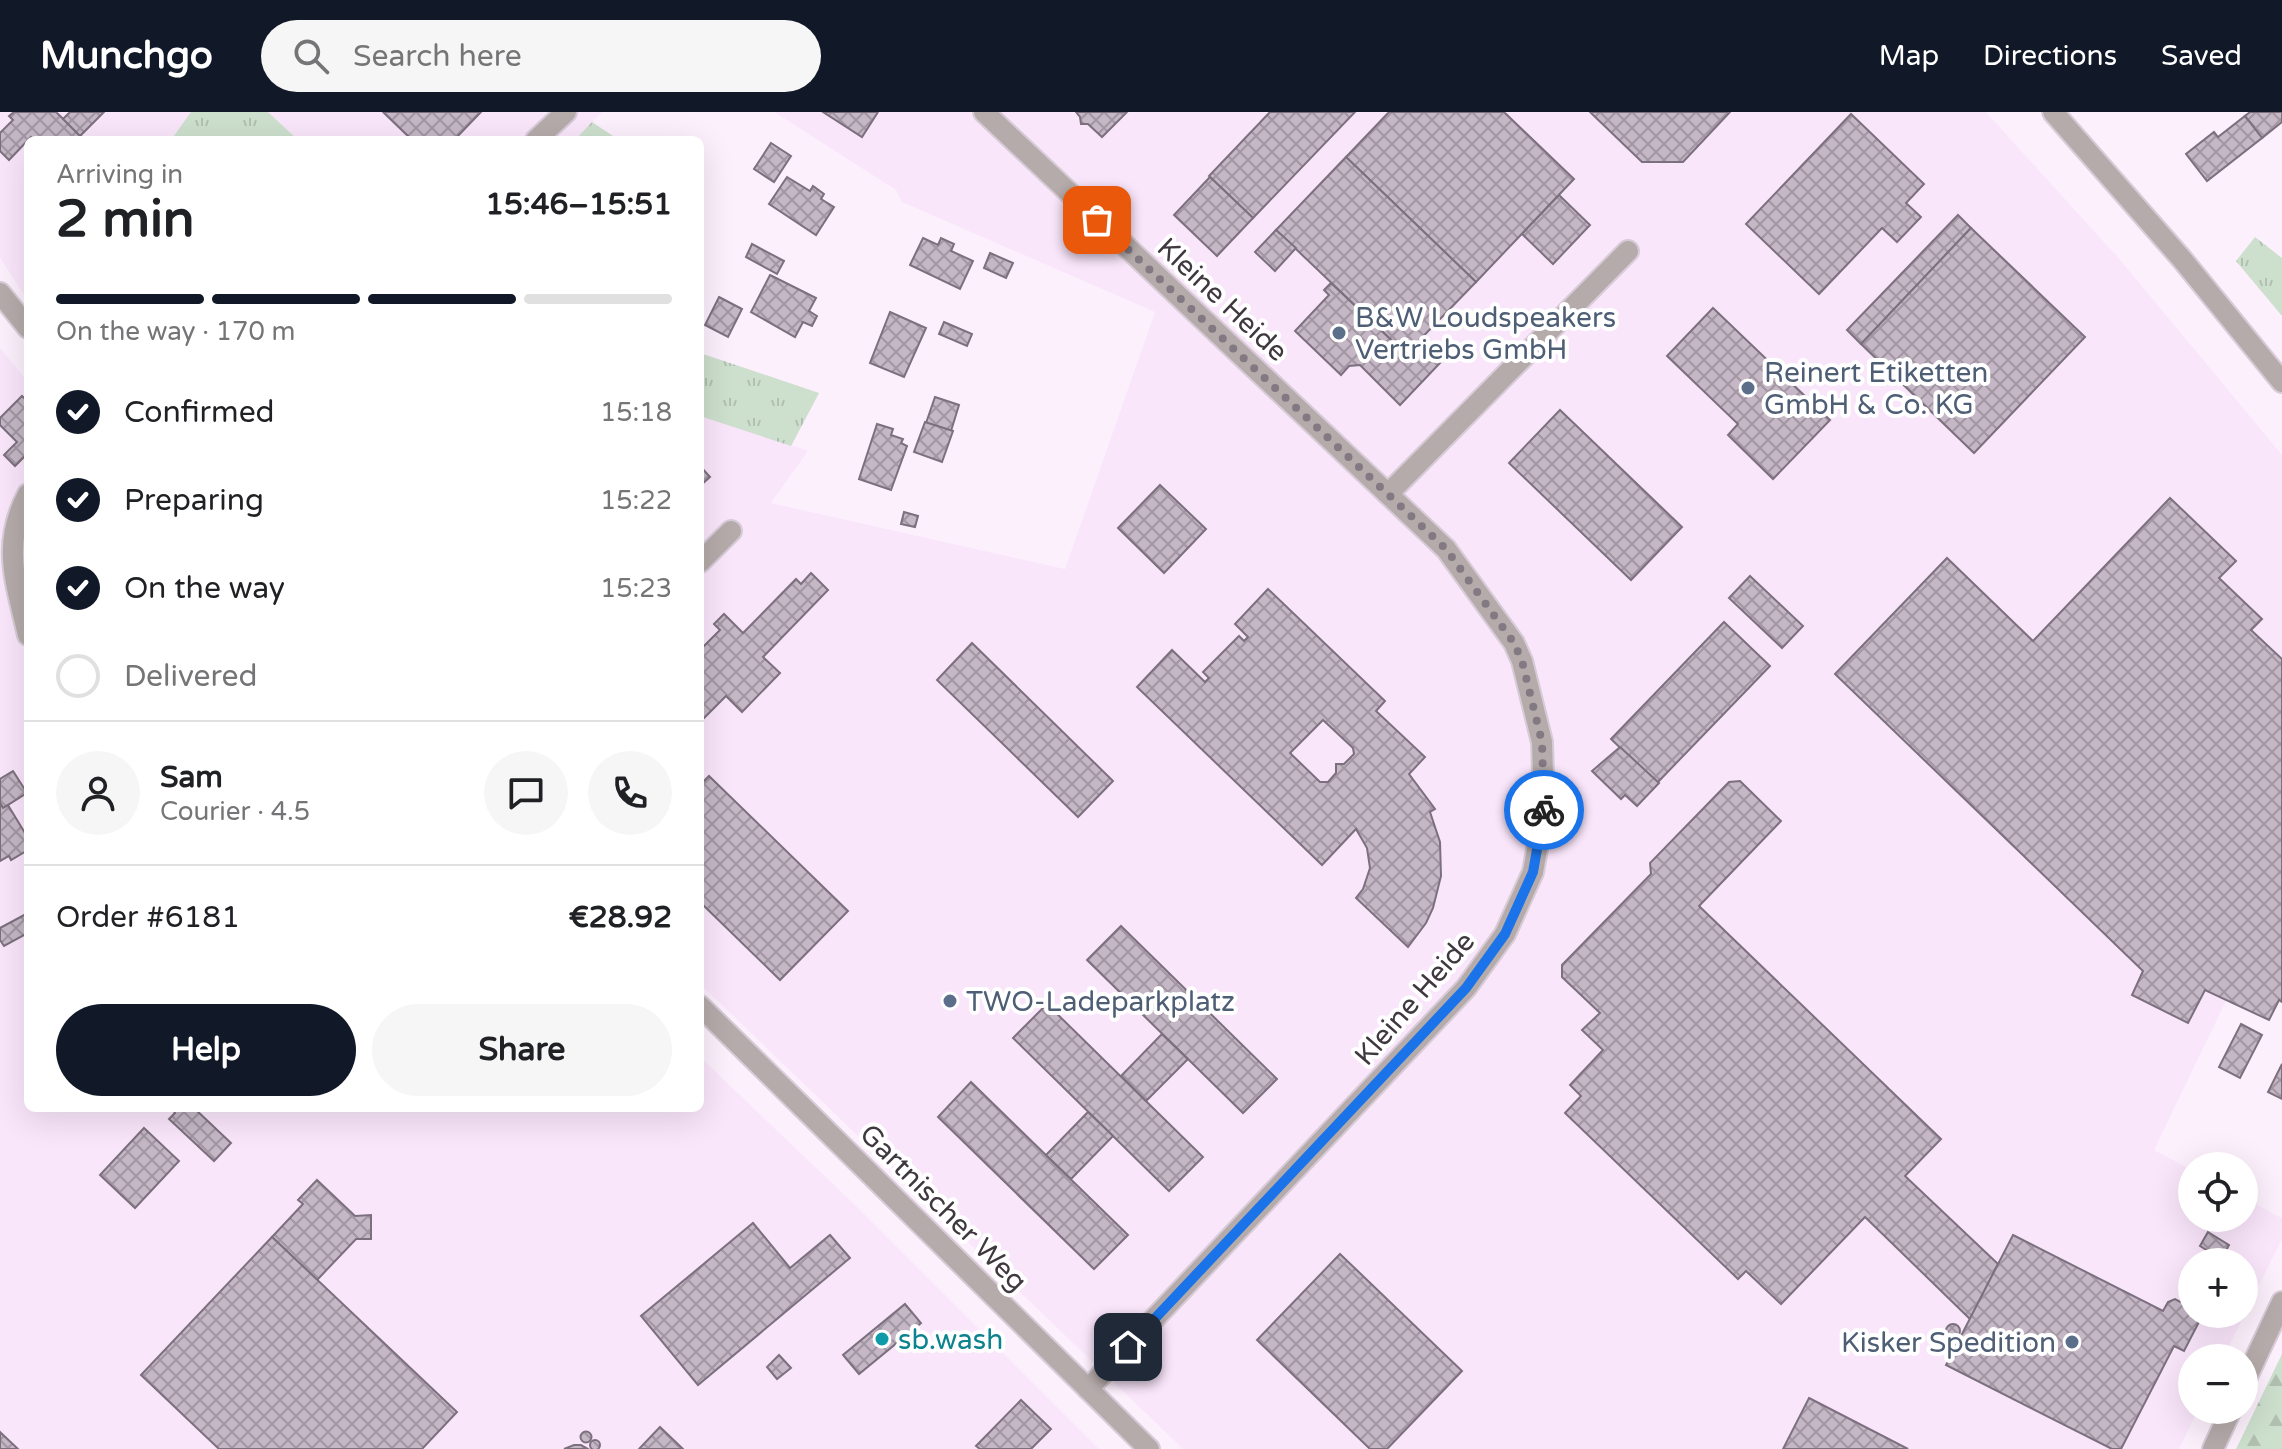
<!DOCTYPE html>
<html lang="en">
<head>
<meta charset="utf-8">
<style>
  body { margin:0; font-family:"Varela Round",sans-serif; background:#f6f6f6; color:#202124; height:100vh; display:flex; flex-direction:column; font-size:30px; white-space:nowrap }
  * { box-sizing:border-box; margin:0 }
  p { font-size:26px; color:#757577 }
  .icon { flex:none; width:44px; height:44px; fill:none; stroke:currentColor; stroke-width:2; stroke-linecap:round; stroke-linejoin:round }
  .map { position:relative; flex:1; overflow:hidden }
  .sheet { position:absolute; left:24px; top:24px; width:680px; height:976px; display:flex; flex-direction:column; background:#fff; border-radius:12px; box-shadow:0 8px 32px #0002 }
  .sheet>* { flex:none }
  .tools { position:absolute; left:2178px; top:1040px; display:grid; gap:16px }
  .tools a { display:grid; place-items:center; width:80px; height:80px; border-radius:50%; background:#fff; box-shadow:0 8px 32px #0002; font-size:40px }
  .pin { position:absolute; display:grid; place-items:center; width:68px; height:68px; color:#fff; margin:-34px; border-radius:16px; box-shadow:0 4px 12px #0006 }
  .courier { position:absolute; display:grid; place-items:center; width:80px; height:80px; margin:-40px; border:6px solid #1a73e8; border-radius:50%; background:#fff; color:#222; box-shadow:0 2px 10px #0007 }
  .headline em { font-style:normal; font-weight:800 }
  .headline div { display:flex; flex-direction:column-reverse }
  .headline { display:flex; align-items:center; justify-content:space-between; height:136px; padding:0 32px }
  h1 { font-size:52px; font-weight:800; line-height:60px }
  .bar { display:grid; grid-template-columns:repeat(4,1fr); gap:12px 8px; align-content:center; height:96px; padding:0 32px }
  .bar i { height:10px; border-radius:6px; background:#e0e0e0 }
  .bar .active { background:#111827 }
  .bar p { grid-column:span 4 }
  .line { display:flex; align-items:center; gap:20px; padding:0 32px; border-top:2px solid #e0e0e0 }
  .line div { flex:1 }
  .round { display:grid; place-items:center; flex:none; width:84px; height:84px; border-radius:42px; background:#f6f6f6 }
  ol { padding:0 32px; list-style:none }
  li { display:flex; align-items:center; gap:24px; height:88px }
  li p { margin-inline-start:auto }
  li .icon { padding:8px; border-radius:50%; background:#111827; color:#fff; stroke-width:4 }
  li:last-child { color:#757577 }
  li i { width:44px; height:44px; border:4px solid #e0e0e0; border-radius:50% }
  .cta { display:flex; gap:16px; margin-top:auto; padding:16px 32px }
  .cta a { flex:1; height:92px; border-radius:48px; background:#111827; color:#fff; font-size:32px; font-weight:800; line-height:92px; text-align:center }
  .cta a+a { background:#f6f6f6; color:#202124 }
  header { display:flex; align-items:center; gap:48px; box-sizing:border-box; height:112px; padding:0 40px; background:#111827; color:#fff }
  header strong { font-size:38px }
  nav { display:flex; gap:44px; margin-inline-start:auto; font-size:28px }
  .search { width:560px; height:72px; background:#f6f6f6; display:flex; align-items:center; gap:20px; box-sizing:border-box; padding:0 28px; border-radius:44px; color:#757577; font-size:30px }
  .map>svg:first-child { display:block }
  .built { fill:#fae6fb; fill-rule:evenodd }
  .grass { fill:url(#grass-tufts) }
  .forest { fill:url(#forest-firs) }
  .building { fill:url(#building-cross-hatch); stroke:#7d707e; stroke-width:2; fill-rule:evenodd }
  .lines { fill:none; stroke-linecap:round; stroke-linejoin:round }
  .minor-casing { stroke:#d7cbd7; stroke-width:24 }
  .minor { stroke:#b5abaa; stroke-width:20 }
  .done { stroke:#827982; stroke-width:8; stroke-dasharray:0 14.4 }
  .route { stroke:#1a73e8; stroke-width:10 }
  .service-dot { fill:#5c6f8a; stroke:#fff; stroke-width:3 }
  .culture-dot { fill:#0f9aa8; stroke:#fff; stroke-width:3 }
  .labels { text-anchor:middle; stroke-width:8; stroke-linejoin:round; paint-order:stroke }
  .street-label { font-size:28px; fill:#3f393f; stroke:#fff }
  .service-label { font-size:28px; fill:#4e5e75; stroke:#fff; text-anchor:start }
  .culture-label { font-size:28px; fill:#0d838f; stroke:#fff; text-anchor:start }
</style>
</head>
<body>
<header>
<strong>Munchgo</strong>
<div class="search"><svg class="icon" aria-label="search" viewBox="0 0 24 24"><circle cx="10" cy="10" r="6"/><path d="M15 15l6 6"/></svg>Search here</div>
<nav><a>Map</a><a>Directions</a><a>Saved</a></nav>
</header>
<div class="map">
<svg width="2282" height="1337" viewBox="0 0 2282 1337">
  <defs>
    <pattern id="grass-tufts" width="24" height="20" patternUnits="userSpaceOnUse" patternTransform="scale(2)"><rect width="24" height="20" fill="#cddfcd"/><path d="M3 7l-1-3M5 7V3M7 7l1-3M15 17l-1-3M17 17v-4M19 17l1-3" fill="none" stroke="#b1c0b1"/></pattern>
    <pattern id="forest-firs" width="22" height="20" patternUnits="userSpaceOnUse" patternTransform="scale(2)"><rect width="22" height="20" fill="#cddfcd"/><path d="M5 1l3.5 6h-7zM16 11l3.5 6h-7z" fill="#b1c0b1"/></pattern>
    <pattern id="building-cross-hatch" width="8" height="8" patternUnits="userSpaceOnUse" patternTransform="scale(2)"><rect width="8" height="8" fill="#c5b7c6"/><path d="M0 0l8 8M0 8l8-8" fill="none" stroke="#a196a2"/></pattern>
  </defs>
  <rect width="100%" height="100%" fill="#fdf0fd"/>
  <!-- built -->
  <g class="built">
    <path d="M0 0H602L592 10 619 28H28V189L0 146Z"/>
    <path d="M774 0H1986L2122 150 2282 343V890L2279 888 2269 908 2226 889 2154 1038 2192 1058V1106H2244V1086L2282 1106V1127L2223 1246H2192V1298H2198L2179 1337H1183L700 872V241L819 281 792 333 808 339 771 391 1065 457 1155 200 902 90 896 78ZM2192 1150H2244V1202H2192Z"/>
    <path d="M0 236 28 270V996H700V945L852 1090 1099 1337H0Z"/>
  </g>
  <!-- grass -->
  <g class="grass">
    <path d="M191 0H268L298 28H171Z"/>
    <path d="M592 10 619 28H575Z"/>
    <path d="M2255 125 2282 146V204L2236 149Z"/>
    <path d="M700 241 819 281 791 334 700 304Z"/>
  </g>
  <!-- forest -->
  <path class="forest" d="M2282 1242V1337H2236Z"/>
  <!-- building -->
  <g class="building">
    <path d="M14 0H56L81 24 77 28H34L31 25 9 48 0 39V21L13 8 9 4Z"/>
    <path d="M70 0H104L80 24 63 7Z"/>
    <path d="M383 0H481L454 28H412Z"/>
    <path d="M823 0H878L862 25Z"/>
    <path d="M1076 0H1127L1102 25 1088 12H1081L1080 5Z"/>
    <path d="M1270 0H1355L1253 106 1209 64Z"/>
    <path d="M1389 0H1504L1574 67 1476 170 1346 45Z"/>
    <path d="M1590 0H1730L1683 50H1642Z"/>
    <path d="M2250 0H2282V10L2262 26 2245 4Z"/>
    <path d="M1851 2 1924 72 1906 91 1921 105 1897 130 1882 116 1819 182 1746 112Z"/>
    <path d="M2245 4 2262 26 2207 69 2186 42 2214 20 2218 25Z"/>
    <path d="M771 31 791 44 774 70 754 57Z"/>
    <path d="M1346 45 1476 170 1406 242 1276 118Z"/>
    <path d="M787 65 810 79 813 74 824 82 821 87 834 95 816 123 769 92Z"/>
    <path d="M1210 65 1253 106 1217 144 1174 103Z"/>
    <path d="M1559 83 1590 113 1553 152 1522 122Z"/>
    <path d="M1958 103 1971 116 1861 232 1847 218Z"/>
    <path d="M1971 116 2085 225 1974 341 1861 232Z"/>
    <path d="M1276 118 1296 136 1275 159 1255 140Z"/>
    <path d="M923 126 938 133 941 126 954 132 951 139 973 149 960 177 910 153Z"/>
    <path d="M752 132 784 149 777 162 746 145Z"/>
    <path d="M990 141 1013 151 1006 166 984 156Z"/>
    <path d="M770 163 816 186 809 199 817 204 812 214 803 210 795 225 751 200Z"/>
    <path d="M1331 171 1406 242 1418 230 1440 251 1400 293 1360 253 1349 254 1341 263 1295 219 1329 183 1324 178Z"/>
    <path d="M719 185 742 197 728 225 705 213Z"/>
    <path d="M1713 196 1830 308 1773 367 1728 323 1738 312 1667 244Z"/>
    <path d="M890 200 926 216 904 265 870 251Z"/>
    <path d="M944 210 972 222 967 234 939 222Z"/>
    <path d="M22 284 28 290V341L15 354 4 343 17 330 0 313V306Z"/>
    <path d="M935 285 959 293 951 319 926 311Z"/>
    <path d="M1560 298 1682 415 1631 468 1509 351Z"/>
    <path d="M925 310 953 319 942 350 914 340Z"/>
    <path d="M877 312 893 317 891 323 903 327 901 331 907 334 891 378 859 367Z"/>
    <path d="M700 354 710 365 700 374Z"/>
    <path d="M1160 373 1206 417 1164 461 1118 416Z"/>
    <path d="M2170 386 2236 449 2219 466 2262 507 2251 518 2282 547V890L2279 888 2269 908 2205 878 2188 911 2132 883 2143 859 1835 562 1947 446 2033 529Z"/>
    <path d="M904 400 918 404 915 415 901 412Z"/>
    <path d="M811 461 828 478 763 545 780 561 742 600 726 584 700 610V538L720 518 714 512 724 502 743 521 796 467 801 472Z"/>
    <path d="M1750 464 1803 514 1782 536 1729 486Z"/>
    <path d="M1268 477 1385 589 1376 599 1425 645 1409 662 1435 697 1430 700 1440 730 1441 764 1433 796 1426 811 1408 835 1356 786 1363 777 1370 756 1367 736 1356 717 1322 753 1137 575 1172 538 1205 570 1209 566 1203 560 1239 524 1244 529 1248 525 1235 512ZM1323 608 1353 636 1354 642 1344 652H1336V661L1328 670H1320L1290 641Z"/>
    <path d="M1724 510 1770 554 1657 671 1611 627Z"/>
    <path d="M972 531 1113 669 1078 705 937 568Z"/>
    <path d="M1620 635 1659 671 1637 694 1625 683 1621 687 1592 659Z"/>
    <path d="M13 659 27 681 3 696 0 691V667Z"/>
    <path d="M709 664 848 799 780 868 700 790V673Z"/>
    <path d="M1740 669 1781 709 1699 794 1941 1027 1905 1064 1998 1152 1970 1207 1865 1105 1781 1192 1746 1159 1738 1167 1565 1001 1581 984 1570 973 1603 938 1582 918 1600 901 1562 865V853L1651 762 1650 751 1729 670Z"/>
    <path d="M0 691 3 696 8 693 28 726V738L11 748 9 744 0 749Z"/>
    <path d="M28 801V821L4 834 0 828V816Z"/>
    <path d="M1121 814 1277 967 1243 1001 1087 848Z"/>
    <path d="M1047 892 1203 1045 1169 1079 1013 926Z"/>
    <path d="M2241 912 2262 923 2240 966 2219 955Z"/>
    <path d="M1162 922 1188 947 1146 989 1121 964Z"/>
    <path d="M2282 952V987L2268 980Z"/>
    <path d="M971 970 1128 1123 1094 1157 938 1005Z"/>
    <path d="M194 996 231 1031 214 1049 169 1007 175 1001 172 996Z"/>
    <path d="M1088 1000 1113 1024 1071 1067 1046 1043Z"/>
    <path d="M144 1016 179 1049 135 1096 100 1063Z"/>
    <path d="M317 1068 355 1104 371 1103V1127H356L317 1168 272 1125 303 1092 298 1088Z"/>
    <path d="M753 1111 790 1156 830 1123 850 1146 698 1273 641 1204Z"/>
    <path d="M2208 1120 2229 1133 2221 1147 2200 1134Z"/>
    <path d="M2013 1123 2163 1199 2168 1190 2175 1187 2192 1196V1202H2199L2201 1206 2184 1239 2174 1234 2121 1337H2112L1946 1253Z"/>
    <path d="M272 1125 457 1300 422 1337H219L141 1263Z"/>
    <path d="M1340 1142 1462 1259 1387 1337H1370L1257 1228Z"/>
    <path d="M905 1192 921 1211 859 1262 843 1243Z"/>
    <circle cx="1953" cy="1219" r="7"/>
    <path d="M779 1243 791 1256 777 1267 767 1255Z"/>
    <path d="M1809 1286 1908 1337H1783Z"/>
    <path d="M1021 1288 1051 1317 1031 1337H980L976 1334Z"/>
    <path d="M660 1315 683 1337H639Z"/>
    <circle cx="586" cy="1325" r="5.5"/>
    <path d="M0 1320 18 1337H0Z"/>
    <circle cx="595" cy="1333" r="5"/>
    <path d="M574 1333H581L588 1337H564Z"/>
  </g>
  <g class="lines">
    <defs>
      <g id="minor">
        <path d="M984 0 1446 437 1514 531 1522 549 1542 630 1544 697 1533 760 1505 822 1466 876 1088 1277"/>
        <path d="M2053 0 2181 146 2282 270"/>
        <path d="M536 28 566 0"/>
        <path d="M0 181 28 216"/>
        <path d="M28 382C1 433 16 470 28 523"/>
        <path d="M1388 382 1628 139"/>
        <path d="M700 450 731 419"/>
        <path d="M700 894 1149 1337"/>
        <path d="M2244 1271 2282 1190"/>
        <path d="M2213 1337 2231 1298"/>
      </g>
    </defs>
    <!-- minor casing -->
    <use href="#minor" class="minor-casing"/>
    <!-- minor -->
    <use href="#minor" class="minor"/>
  </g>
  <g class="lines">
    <!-- done -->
    <path class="done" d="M1097 108 1446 437 1514 531 1522 549 1542 630 1544 698"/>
    <!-- route -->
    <path class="route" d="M1128 1235 1466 876 1505 822 1533 760 1544 698"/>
  </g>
  <!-- markers -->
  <g class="service-dot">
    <circle cx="1339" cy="221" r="8"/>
    <circle cx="1748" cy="276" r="8"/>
    <circle cx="950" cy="889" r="8"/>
    <circle cx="2072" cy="1230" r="8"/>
  </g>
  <circle class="culture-dot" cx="882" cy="1227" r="8"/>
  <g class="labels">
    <!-- street labels -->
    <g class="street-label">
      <text transform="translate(1223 187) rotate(43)" y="10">Kleine Heide</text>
      <text transform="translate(1414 886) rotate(-49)" y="10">Kleine Heide</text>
      <text transform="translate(944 1095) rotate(45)" y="10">Gartnischer Weg</text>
    </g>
    <!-- service labels -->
    <g class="service-label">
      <text x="1355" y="215">B&amp;W Loudspeakers<tspan x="1355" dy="32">Vertriebs GmbH</tspan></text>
      <text x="1764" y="270">Reinert Etiketten<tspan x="1764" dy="32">GmbH &amp; Co. KG</tspan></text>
      <text x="966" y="899">TWO-Ladeparkplatz</text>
      <text x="2056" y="1240" text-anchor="end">Kisker Spedition</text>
    </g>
    <!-- culture labels -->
    <g class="culture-label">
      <text x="898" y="1237">sb.wash</text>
    </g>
  </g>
</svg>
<div class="tools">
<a><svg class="icon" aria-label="locate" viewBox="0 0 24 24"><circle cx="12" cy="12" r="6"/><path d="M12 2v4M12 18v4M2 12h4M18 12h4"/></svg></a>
<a>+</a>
<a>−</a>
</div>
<div class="pin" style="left:1097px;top:108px;background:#ea580c"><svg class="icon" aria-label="bag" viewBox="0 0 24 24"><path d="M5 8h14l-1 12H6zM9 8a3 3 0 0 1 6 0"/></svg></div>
<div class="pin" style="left:1128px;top:1235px;background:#1f2937"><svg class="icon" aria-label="home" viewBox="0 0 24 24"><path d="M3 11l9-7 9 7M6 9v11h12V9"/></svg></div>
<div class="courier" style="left:1544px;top:698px"><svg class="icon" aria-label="bike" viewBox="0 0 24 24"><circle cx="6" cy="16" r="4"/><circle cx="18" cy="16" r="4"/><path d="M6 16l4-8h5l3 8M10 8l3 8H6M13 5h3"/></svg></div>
<section class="sheet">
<div class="headline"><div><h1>2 min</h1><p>Arriving in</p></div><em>15:46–15:51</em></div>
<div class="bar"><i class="active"></i><i class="active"></i><i class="active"></i><i></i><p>On the way · 170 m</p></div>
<ol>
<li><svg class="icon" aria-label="check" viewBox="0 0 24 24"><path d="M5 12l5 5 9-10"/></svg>Confirmed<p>15:18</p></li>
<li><svg class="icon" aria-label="check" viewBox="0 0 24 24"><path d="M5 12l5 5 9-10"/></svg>Preparing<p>15:22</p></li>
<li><svg class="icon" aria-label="check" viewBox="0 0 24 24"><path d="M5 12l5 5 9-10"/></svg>On the way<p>15:23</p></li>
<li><i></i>Delivered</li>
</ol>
<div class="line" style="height:144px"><a class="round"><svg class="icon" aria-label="person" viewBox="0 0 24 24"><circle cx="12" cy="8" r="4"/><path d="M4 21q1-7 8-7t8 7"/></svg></a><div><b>Sam</b><p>Courier · 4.5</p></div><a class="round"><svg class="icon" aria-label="chat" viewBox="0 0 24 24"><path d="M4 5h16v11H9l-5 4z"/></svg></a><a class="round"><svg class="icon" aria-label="phone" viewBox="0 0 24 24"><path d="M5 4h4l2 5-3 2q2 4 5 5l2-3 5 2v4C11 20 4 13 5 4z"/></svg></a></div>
<div class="line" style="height:104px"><div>Order #6181</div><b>€28.92</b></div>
<div class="cta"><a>Help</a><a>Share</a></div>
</section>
</div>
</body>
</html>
